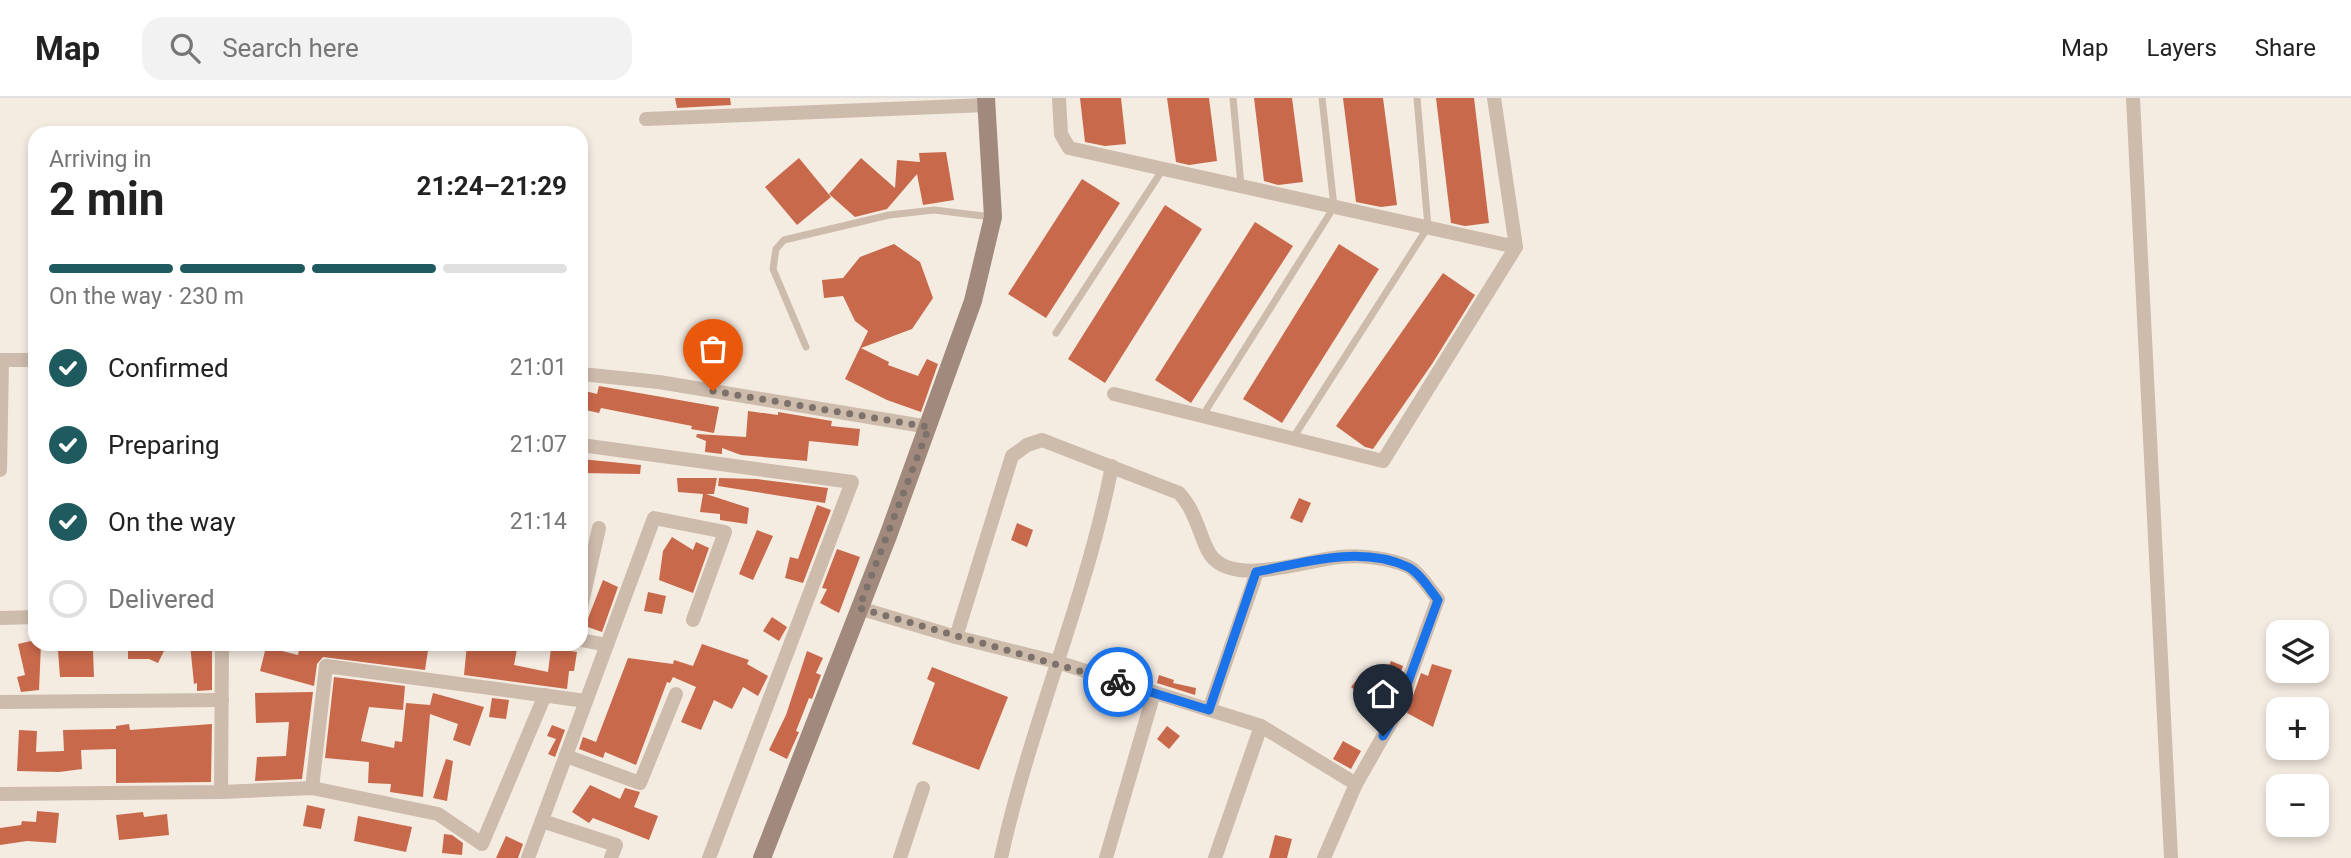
<!DOCTYPE html>
<html lang="en">
<head>
<meta charset="utf-8">
<style>
  body { margin:0; font-family:Roboto,sans-serif; background:#f2f2f2; color:#222; height:100vh; display:flex; flex-direction:column; font-size:26px; white-space:nowrap }
  * { box-sizing:border-box; margin:0 }
  p { font-size:23px; color:#767676 }
  .icon { flex:none; width:38px; height:38px; fill:none; stroke:currentColor; stroke-width:2; stroke-linecap:round; stroke-linejoin:round }
  .map { position:relative; flex:1; overflow:hidden }
  .drawer { position:absolute; left:28px; top:28px; width:560px; height:525px; display:flex; flex-direction:column; background:#fff; border-radius:21px; box-shadow:0 4px 10px #0003 }
  .drawer>* { flex:none }
  .buttons { position:absolute; left:2266px; top:522px; display:grid; gap:14px }
  .buttons a { display:grid; place-items:center; width:63px; height:63px; border-radius:14px; background:#fff; box-shadow:0 4px 10px #0003; font-size:35px }
  .pin { position:absolute; display:grid; place-items:center; width:60px; height:60px; color:#fff; margin:-72px -30px; border-radius:50% 50% 50% 0; rotate:-45deg; box-shadow:0 0 7px #0007 }
  .pin .icon { rotate:45deg }
  .courier { position:absolute; display:grid; place-items:center; width:70px; height:70px; margin:-35px; border:5px solid #1a73e8; border-radius:50%; background:#fff; color:#222; box-shadow:0 2px 9px #0007 }
  .headline em { font-style:normal; font-weight:700 }
  .headline div { display:flex; flex-direction:column-reverse }
  .headline { display:flex; align-items:center; justify-content:space-between; height:119px; padding:0 21px }
  h1 { font-size:46px; font-weight:700; line-height:52px }
  .bar { display:grid; grid-template-columns:repeat(4,1fr); gap:10px 7px; align-content:center; height:84px; padding:0 21px }
  .bar i { height:9px; border-radius:5px; background:#e0e0e0 }
  .bar .on { background:#1f5a5e }
  .bar p { grid-column:span 4 }
  ol { padding:0 21px; list-style:none }
  li { display:flex; align-items:center; gap:21px; height:77px }
  li p { margin-inline-start:auto }
  li .icon { padding:7px; border-radius:50%; background:#1f5a5e; color:#fff; stroke-width:4 }
  li:last-child { color:#767676 }
  li i { width:38px; height:38px; border:4px solid #e0e0e0; border-radius:50% }
  header { display:flex; align-items:center; gap:42px; box-sizing:border-box; height:98px; padding:0 35px; background:#fff; border-bottom:2px solid #e0e0e0 }
  header strong { font-size:33px }
  nav { display:flex; gap:38px; margin-inline-start:auto; font-size:24px }
  .search { width:490px; height:63px; background:#f2f2f2; display:flex; align-items:center; gap:18px; box-sizing:border-box; padding:0 24px; border-radius:21px; color:#767676; font-size:26px }
  .map>svg:first-child { display:block }
  .building { fill:#c8694b }
  .lines { fill:none; stroke-linecap:round; stroke-linejoin:round }
  .lane { stroke:#cdbbac; stroke-width:7 }
  .street { stroke:#cdbbac; stroke-width:14 }
  .secondary { stroke:#a18a7d; stroke-width:18 }
  .done { stroke:#7c716b; stroke-width:7; stroke-dasharray:0 12.6 }
  .route { stroke:#1a73e8; stroke-width:9 }
</style>
</head>
<body>
<header>
<strong>Map</strong>
<div class="search"><svg class="icon" aria-label="search" viewBox="0 0 24 24"><circle cx="10" cy="10" r="6"/><path d="M15 15l6 6"/></svg>Search here</div>
<nav><a>Map</a><a>Layers</a><a>Share</a></nav>
</header>
<div class="map">
<svg width="2351" height="760" viewBox="0 0 2351 760">
  <rect width="100%" height="100%" fill="#f4ebe1"/>
  <!-- building -->
  <g class="building">
    <path d="M675 0H730L731 7 677 10Z"/>
    <path d="M1080 0H1121L1126 46 1105 48 1085 44Z"/>
    <path d="M1167 0H1209L1217 63 1189 67 1176 64Z"/>
    <path d="M1254 0H1292L1303 84 1278 87 1264 83Z"/>
    <path d="M1343 0H1383L1397 107 1381 109 1356 104Z"/>
    <path d="M1436 0H1474L1489 125 1465 128 1451 125Z"/>
    <path d="M946 54 954 102 923 107 917 76 887 111 855 119 829 96 861 60 895 90 897 62 920 64 919 55Z"/>
    <path d="M799 60 831 99 797 127 765 89Z"/>
    <path d="M1082 81 1120 105 1046 220 1008 196Z"/>
    <path d="M1165 107 1202 131 1105 285 1068 261Z"/>
    <path d="M1255 124 1293 148 1191 305 1155 282Z"/>
    <path d="M894 146 920 164 933 200 912 231 861 250 889 264 888 267 918 278 927 261 938 266 921 314 887 302 845 281 868 233 855 223 843 198 824 200 822 182 843 180 860 159Z"/>
    <path d="M1339 146 1379 171 1282 325 1243 301Z"/>
    <path d="M1443 175 1475 197 1432 266 1373 351 1365 349 1336 328Z"/>
    <path d="M599 288 719 309 714 335 691 331 692 328 601 310 599 315 581 311V292L597 296Z"/>
    <path d="M748 313 778 317V314L832 323 831 328 860 331 858 348 809 343 807 363 741 357 722 350V356L705 354 706 343 696 339 697 336 746 339Z"/>
    <path d="M581 361 641 367 640 376 581 375Z"/>
    <path d="M677 380H717L714 396H706L749 410 747 426 720 422V416L700 414 703 396 678 394Z"/>
    <path d="M719 380 757 381 828 390 825 405 718 388Z"/>
    <path d="M1299 400 1311 405 1302 425 1290 420Z"/>
    <path d="M817 407 831 412 803 485 785 480 790 459 798 461Z"/>
    <path d="M1017 425 1033 432 1027 449 1011 442Z"/>
    <path d="M757 432 773 438 753 482 739 476Z"/>
    <path d="M672 439 693 452 696 444 709 450 693 495 659 482 663 453Z"/>
    <path d="M837 451 860 459 839 515 820 505 827 491 822 490Z"/>
    <path d="M603 482 618 489 602 534 585 528Z"/>
    <path d="M648 494 666 498 662 516 644 513Z"/>
    <path d="M772 519 787 529 779 543 763 533Z"/>
    <path d="M35 542V546H41L39 592 21 594 17 579 25 577 18 546Z"/>
    <path d="M128 546H150L164 553 158 565 149 561H128Z"/>
    <path d="M190 546H212V592L197 593V585L194 586Z"/>
    <path d="M300 546H429L425 572 323 559 317 566 314 588 260 573 266 549 298 557Z"/>
    <path d="M467 546H518L514 567 548 574 551 550 577 554 574 573H569L567 591 464 577Z"/>
    <path d="M702 546 749 562 747 566 768 578 758 598 743 589 732 611 714 602 701 632 681 624 696 589 673 579 670 585 667 584 636 667 605 654 603 660 579 651 583 639 596 644 628 560 673 566 674 562 693 568Z"/>
    <path d="M58 553H93L94 579H60Z"/>
    <path d="M807 553 823 560 816 575 821 577 812 601 809 600 796 633 799 634 787 661 769 652 786 617Z"/>
    <path d="M1391 563 1403 568 1389 608 1368 602 1351 589 1362 575 1380 589Z"/>
    <path d="M1432 566 1452 572 1433 629 1407 615 1421 575 1428 578Z"/>
    <path d="M932 569 1008 599 979 672 912 646 935 585 927 581Z"/>
    <path d="M1159 577 1174 582 1173 585 1196 590 1195 597 1157 585Z"/>
    <path d="M334 579 405 588 403 612 369 609 361 643 394 650 395 643 402 644 406 605 430 607 433 595 484 609 470 648 453 642 458 626 430 616 423 699 390 694 391 686 368 685 369 664 325 660Z"/>
    <path d="M313 594 302 681 255 683 257 659 286 658 289 624 256 625 255 595Z"/>
    <path d="M492 600 509 602 506 621 489 619Z"/>
    <path d="M129 626 130 632 212 626 211 684 116 685V651L81 652 82 671 59 674 17 673 19 632 37 633 36 654 64 653 63 632 116 631V628Z"/>
    <path d="M552 627 565 632 555 659 548 656 556 641 547 638Z"/>
    <path d="M1167 628 1180 638 1169 651 1157 641Z"/>
    <path d="M1343 643 1361 653 1351 671 1333 661Z"/>
    <path d="M446 661 453 663 447 703 433 700Z"/>
    <path d="M590 687 620 701 625 690 640 694 634 709 658 718 649 742 593 720 589 725 572 714Z"/>
    <path d="M307 707 325 711 321 731 303 728Z"/>
    <path d="M37 713 59 715 56 745 27 743 0 747V730L21 727 22 723 36 724Z"/>
    <path d="M143 714 144 719 167 716 169 737 119 742 116 717Z"/>
    <path d="M358 718 412 729 406 754 354 743Z"/>
    <path d="M444 736 452 737 463 745 462 757 442 755Z"/>
    <path d="M1275 737 1292 741 1287 760H1269Z"/>
    <path d="M506 738 523 746 518 760H496Z"/>
  </g>
  <g class="lines">
    <!-- lane -->
    <g class="lane">
      <path d="M1233 0 1241 87"/>
      <path d="M1056 235 1163 71"/>
      <path d="M806 249 773 171 776 151 784 142 889 117 934 112 992 119"/>
      <path d="M1203 317 1334 109 1322 0"/>
      <path d="M1293 340 1428 129 1417 0"/>
    </g>
    <!-- street -->
    <g class="street">
      <path d="M1059 0 1061 36 1069 50 1516 149 1494 0"/>
      <path d="M2133 0 2171 760"/>
      <path d="M646 21 986 7"/>
      <path d="M0 262H35"/>
      <path d="M581 276 659 284 929 329"/>
      <path d="M1114 296 1383 363 1516 149"/>
      <path d="M581 347 852 384 709 760"/>
      <path d="M0 372 2 262"/>
      <path d="M581 509 599 430"/>
      <path d="M859 510 956 539 1057 564 1261 628 1356 686"/>
      <path d="M0 520 35 519"/>
      <path d="M956 539 1012 358 1027 347 1042 342 1179 395C1199 416 1201 449 1214 461 1240 487 1307 462 1340 459 1360 457 1391 460 1409 469 1420 475 1430 492 1438 501L1397 614 1356 686 1324 760"/>
      <path d="M581 542 607 547"/>
      <path d="M0 604 222 602"/>
      <path d="M1209 612 1257 474"/>
      <path d="M566 658 640 685 676 596"/>
      <path d="M312 690 326 568 586 603"/>
      <path d="M221 694 222 546"/>
      <path d="M0 696 221 694 312 690 438 716 482 746 545 597"/>
      <path d="M542 723 616 747 611 760"/>
      <path d="M528 760 654 420 725 434 693 522"/>
      <path d="M900 760 923 690"/>
      <path d="M1001 760C1030 627 1086 501 1112 368"/>
      <path d="M1106 760 1154 595"/>
      <path d="M1215 760 1261 628"/>
    </g>
    <!-- secondary -->
    <path class="secondary" d="M762 760 888 438 973 203 993 119 986 0"/>
  </g>
  <g class="lines">
    <!-- done -->
    <path class="done" d="M713 293 929 329 859 510 1118 584"/>
    <!-- route -->
    <path class="route" d="M1118 584 1209 612 1256 474C1305 464 1361 447 1408 469 1420 475 1430 492 1438 502L1397 614 1383 638"/>
  </g>
</svg>
<div class="buttons">
<a><svg class="icon" aria-label="layers" viewBox="0 0 24 24"><path d="M12 4l9 5-9 5-9-5zM3 14l9 5 9-5"/></svg></a>
<a>+</a>
<a>−</a>
</div>
<div class="pin" style="left:713px;top:293px;background:#ea580c"><svg class="icon" aria-label="bag" viewBox="0 0 24 24"><path d="M5 8h14l-1 12H6zM9 8a3 3 0 0 1 6 0"/></svg></div>
<div class="pin" style="left:1383px;top:638px;background:#1f2937"><svg class="icon" aria-label="home" viewBox="0 0 24 24"><path d="M3 11l9-7 9 7M6 9v11h12V9"/></svg></div>
<div class="courier" style="left:1118px;top:584px"><svg class="icon" aria-label="bike" viewBox="0 0 24 24"><circle cx="6" cy="16" r="4"/><circle cx="18" cy="16" r="4"/><path d="M6 16l4-8h5l3 8M10 8l3 8H6M13 5h3"/></svg></div>
<section class="drawer">
<div class="headline"><div><h1>2 min</h1><p>Arriving in</p></div><em>21:24–21:29</em></div>
<div class="bar"><i class="on"></i><i class="on"></i><i class="on"></i><i></i><p>On the way · 230 m</p></div>
<ol>
<li><svg class="icon" aria-label="check" viewBox="0 0 24 24"><path d="M5 12l5 5 9-10"/></svg>Confirmed<p>21:01</p></li>
<li><svg class="icon" aria-label="check" viewBox="0 0 24 24"><path d="M5 12l5 5 9-10"/></svg>Preparing<p>21:07</p></li>
<li><svg class="icon" aria-label="check" viewBox="0 0 24 24"><path d="M5 12l5 5 9-10"/></svg>On the way<p>21:14</p></li>
<li><i></i>Delivered</li>
</ol>
</section>
</div>
</body>
</html>
